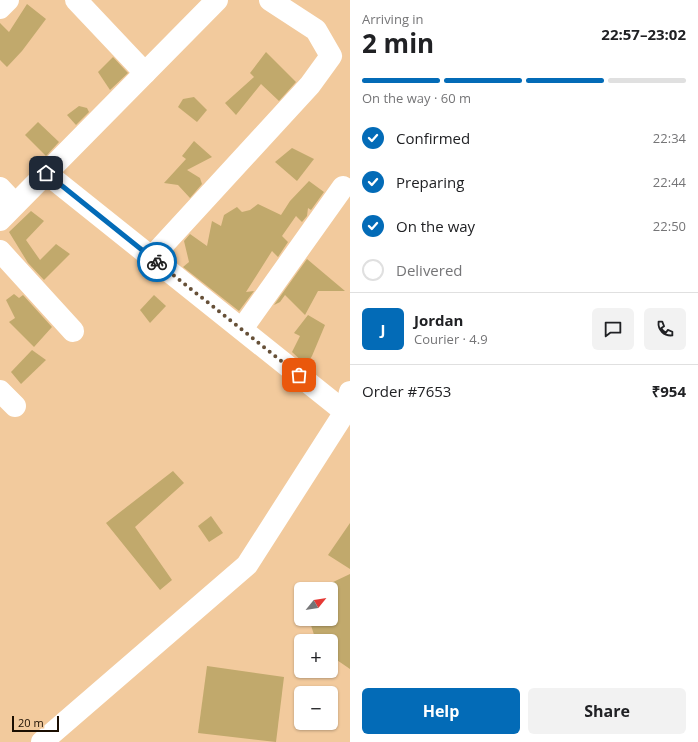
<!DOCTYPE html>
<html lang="en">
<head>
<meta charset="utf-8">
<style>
  body { margin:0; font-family:"Open Sans",sans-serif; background:#f2f2f2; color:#202124; height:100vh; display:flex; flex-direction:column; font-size:15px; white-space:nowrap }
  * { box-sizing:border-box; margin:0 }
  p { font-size:13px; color:#757577 }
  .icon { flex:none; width:22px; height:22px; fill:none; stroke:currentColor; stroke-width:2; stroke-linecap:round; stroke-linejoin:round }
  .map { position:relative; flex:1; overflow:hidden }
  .panel { display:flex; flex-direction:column; background:#fff; width:348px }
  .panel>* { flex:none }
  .needle { width:26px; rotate:60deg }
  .tools { position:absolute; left:294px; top:582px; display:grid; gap:8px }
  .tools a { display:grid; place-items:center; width:44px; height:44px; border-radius:6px; background:#fff; box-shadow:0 1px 3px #0004; font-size:20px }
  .scale { position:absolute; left:12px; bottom:10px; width:47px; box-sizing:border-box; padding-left:4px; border:2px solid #1b0e01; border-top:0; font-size:11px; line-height:14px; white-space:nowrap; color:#1b0e01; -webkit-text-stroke:3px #f2ca9d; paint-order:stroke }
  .pin { position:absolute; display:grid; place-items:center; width:34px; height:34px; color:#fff; margin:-17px; border-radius:8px; box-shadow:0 2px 6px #0006 }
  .courier { position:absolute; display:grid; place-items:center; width:40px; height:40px; margin:-20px; border:3px solid #036bb7; border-radius:50%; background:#fff; color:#222; box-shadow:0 1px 5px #0007 }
  .overview em { font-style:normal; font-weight:700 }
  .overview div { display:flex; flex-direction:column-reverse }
  .overview { display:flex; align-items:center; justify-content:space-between; height:68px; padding:0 12px }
  h1 { font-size:26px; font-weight:700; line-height:30px }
  .bar { display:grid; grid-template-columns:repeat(4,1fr); gap:6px 4px; align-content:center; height:48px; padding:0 12px }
  .bar i { height:5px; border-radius:3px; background:#e0e0e0 }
  .bar .selected { background:#036bb7 }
  .bar p { grid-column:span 4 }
  .line { display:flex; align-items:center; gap:10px; padding:0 12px; border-top:1px solid #e0e0e0 }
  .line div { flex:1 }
  .round { display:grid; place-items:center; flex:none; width:42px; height:42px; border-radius:6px; background:#f2f2f2 }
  ol { padding:0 12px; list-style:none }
  li { display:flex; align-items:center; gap:12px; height:44px }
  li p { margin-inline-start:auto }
  li .icon { padding:4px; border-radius:50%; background:#036bb7; color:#fff; stroke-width:4 }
  li:last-child { color:#757577 }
  li i { width:22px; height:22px; border:2px solid #e0e0e0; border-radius:50% }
  .primary-button { display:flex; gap:8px; margin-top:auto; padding:8px 12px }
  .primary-button a { flex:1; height:46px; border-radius:6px; background:#036bb7; color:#fff; font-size:16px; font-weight:700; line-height:46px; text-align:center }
  .primary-button a+a { background:#f2f2f2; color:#202124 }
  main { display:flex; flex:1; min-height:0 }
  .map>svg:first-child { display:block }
  .building { fill:#c1a96c }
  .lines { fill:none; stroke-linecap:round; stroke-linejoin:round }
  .minor { stroke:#fff; stroke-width:22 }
  .done { stroke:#665038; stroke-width:4; stroke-dasharray:0 7.2 }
  .route { stroke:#036bb7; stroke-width:5 }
</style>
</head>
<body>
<main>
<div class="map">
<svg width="350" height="742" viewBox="0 0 350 742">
  <rect width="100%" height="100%" fill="#f2ca9d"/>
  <!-- building -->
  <g class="building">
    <path d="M27 4 46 19 22 51 7 67 0 60V23L9 32Z"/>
    <path d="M266 52 296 82 279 101 261 84 236 115 225 103 254 77 250 73Z"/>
    <path d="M113 57 128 73 110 90 98 72Z"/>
    <path d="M194 97 207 110 197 122 178 107 183 99Z"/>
    <path d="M79 106 87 108 89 112 76 125 67 115Z"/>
    <path d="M38 122 59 142 46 156 25 135Z"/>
    <path d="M194 141 212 157 187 170 200 178 202 184 190 198 178 185 164 183 186 159 182 156Z"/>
    <path d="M292 148 314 159 297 181 275 162Z"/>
    <path d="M309 181 324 192 311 210 308 208 307 216 302 222 296 216 282 236 288 242 278 257 272 251 246 292 254 291 239 311 183 267 189 262 184 241 190 234 207 246 212 221 221 226 224 215 237 207 242 212 250 210 258 204 281 215 290 201Z"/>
    <path d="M31 211 44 221 26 240 40 260 56 244 70 254 44 280 28 263 9 232Z"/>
    <path d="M307 259 345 291H318L305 315 285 295 280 302 274 305Z"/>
    <path d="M14 294 19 298 23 295 52 327 34 347 9 322 15 318 6 300Z"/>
    <path d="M154 295 166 306 150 323 140 310Z"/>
    <path d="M308 315 325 325 312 356 306 365 292 352 300 336 294 333Z"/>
    <path d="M32 350 46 360 21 384 11 372Z"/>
    <path d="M173 471 184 483 135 527 172 580 160 590 106 523Z"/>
    <path d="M211 516 223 533 209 542 198 526Z"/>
    <path d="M350 523V569L328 555Z"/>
    <path d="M350 574V669L331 656V641H316L309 619H331V583Z"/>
    <path d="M207 666 284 677 276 742 198 733Z"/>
  </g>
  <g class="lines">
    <!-- minor -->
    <g class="minor">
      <path d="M76 0 145 73"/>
      <path d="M0 8 8 0"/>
      <path d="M46 173 345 412"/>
      <path d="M0 188 15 204"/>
      <path d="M0 220 217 0"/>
      <path d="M0 251 73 331"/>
      <path d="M152 257 310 85 331 56 316 30 270 0"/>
      <path d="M242 329 343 187"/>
      <path d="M0 391 15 406"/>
      <path d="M42 742 247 565 345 412 350 392"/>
    </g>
  </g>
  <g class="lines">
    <!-- done -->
    <path class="done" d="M157 262 299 375"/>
    <!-- route -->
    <path class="route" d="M46 173 157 262"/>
  </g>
</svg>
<div class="tools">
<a><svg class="needle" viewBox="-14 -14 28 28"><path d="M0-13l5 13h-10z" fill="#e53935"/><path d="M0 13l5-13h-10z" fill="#757577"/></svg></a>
<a>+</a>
<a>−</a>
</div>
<div class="scale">20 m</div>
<div class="pin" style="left:299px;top:375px;background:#ea580c"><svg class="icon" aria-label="bag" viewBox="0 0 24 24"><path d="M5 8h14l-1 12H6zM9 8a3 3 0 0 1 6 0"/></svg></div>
<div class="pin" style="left:46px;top:173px;background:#1f2937"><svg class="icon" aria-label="home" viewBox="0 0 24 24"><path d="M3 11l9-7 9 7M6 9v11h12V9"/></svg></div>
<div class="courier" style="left:157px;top:262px"><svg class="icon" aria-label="bike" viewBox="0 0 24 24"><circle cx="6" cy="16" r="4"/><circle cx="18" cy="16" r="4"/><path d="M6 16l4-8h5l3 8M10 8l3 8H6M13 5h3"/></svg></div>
</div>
<section class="panel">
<div class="overview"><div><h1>2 min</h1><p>Arriving in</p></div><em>22:57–23:02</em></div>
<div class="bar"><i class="selected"></i><i class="selected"></i><i class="selected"></i><i></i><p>On the way · 60 m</p></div>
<ol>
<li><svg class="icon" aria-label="check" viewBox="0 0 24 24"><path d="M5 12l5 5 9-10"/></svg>Confirmed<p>22:34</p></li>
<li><svg class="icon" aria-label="check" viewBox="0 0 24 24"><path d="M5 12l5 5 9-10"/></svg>Preparing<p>22:44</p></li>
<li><svg class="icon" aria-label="check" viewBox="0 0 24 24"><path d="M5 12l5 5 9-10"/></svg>On the way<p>22:50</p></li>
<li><i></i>Delivered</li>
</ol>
<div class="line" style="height:72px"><b class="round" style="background:#036bb7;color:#fff">J</b><div><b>Jordan</b><p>Courier · 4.9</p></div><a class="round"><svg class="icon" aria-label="chat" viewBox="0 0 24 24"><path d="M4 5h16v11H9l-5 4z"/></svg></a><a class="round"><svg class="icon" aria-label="phone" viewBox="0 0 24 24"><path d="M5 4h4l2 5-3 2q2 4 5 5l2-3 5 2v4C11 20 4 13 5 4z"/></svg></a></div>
<div class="line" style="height:52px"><div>Order #7653</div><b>₹954</b></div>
<div class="primary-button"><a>Help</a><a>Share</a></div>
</section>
</main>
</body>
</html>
